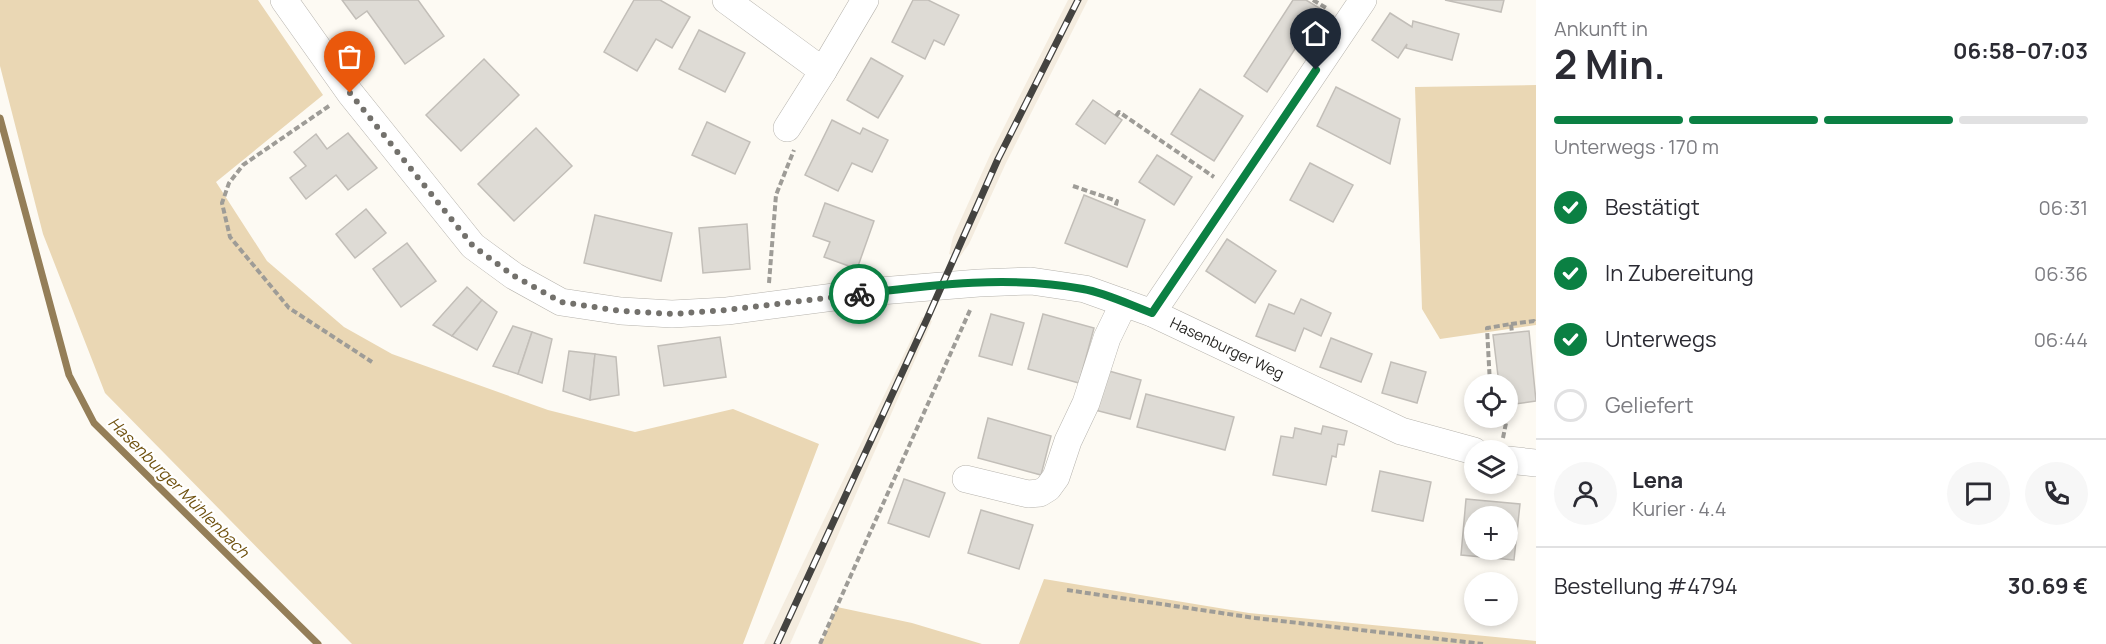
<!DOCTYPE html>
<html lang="de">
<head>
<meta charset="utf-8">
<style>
  body { margin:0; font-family:Manrope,sans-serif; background:#f7f7f7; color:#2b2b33; height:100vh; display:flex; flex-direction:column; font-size:22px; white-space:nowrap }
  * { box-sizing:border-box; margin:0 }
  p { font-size:20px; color:#7c7c81 }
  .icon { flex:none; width:33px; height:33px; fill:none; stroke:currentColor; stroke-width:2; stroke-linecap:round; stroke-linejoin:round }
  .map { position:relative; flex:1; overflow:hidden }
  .side { display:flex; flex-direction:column; background:#fff; width:570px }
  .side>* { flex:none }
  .controls { position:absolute; left:1464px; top:374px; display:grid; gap:12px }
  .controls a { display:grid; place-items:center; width:54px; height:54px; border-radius:50%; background:#fff; box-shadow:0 3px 9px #0003; font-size:30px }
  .pin { position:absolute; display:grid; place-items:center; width:51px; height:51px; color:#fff; margin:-62px -26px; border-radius:50% 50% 50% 0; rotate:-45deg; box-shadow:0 0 6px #0007 }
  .pin .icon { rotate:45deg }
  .courier { position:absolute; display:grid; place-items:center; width:60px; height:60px; margin:-30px; border:4px solid #0b8043; border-radius:50%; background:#fff; color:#222; box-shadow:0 2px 8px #0007 }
  .summary em { font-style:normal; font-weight:700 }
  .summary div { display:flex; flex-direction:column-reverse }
  .summary { display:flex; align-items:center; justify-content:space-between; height:102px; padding:0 18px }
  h1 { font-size:39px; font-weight:700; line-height:45px }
  .bar { display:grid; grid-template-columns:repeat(4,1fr); gap:9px 6px; align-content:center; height:72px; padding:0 18px }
  .bar i { height:8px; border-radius:4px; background:#e1e1e2 }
  .bar .active { background:#0b8043 }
  .bar p { grid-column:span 4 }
  .line { display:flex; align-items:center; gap:15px; padding:0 18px; border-top:2px solid #e1e1e2 }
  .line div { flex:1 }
  .round { display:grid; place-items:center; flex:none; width:63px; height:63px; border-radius:32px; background:#f7f7f7 }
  ol { padding:0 18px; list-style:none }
  li { display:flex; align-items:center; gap:18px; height:66px }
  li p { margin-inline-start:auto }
  li .icon { padding:6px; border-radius:50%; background:#0b8043; color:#fff; stroke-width:4 }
  li:last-child { color:#7c7c81 }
  li i { width:33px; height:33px; border:3px solid #e1e1e2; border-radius:50% }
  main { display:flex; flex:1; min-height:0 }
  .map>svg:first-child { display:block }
  .built { fill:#f4ecdf }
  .green { fill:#ead7b4 }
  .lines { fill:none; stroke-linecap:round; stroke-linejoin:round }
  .stream { stroke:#947e58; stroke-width:7 }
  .building { fill:#dedbd5; stroke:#c2beb8; stroke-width:1.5; fill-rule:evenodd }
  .minor-casing { stroke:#b6b3ad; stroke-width:28 }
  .path { stroke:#9e9c97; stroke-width:4; stroke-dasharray:6 3; stroke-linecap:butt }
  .minor { stroke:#fff; stroke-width:27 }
  .rail-casing { stroke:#444340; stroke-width:7 }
  .rail { stroke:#fff; stroke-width:4.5; stroke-dasharray:14; stroke-linecap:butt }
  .done { stroke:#73716c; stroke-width:6; stroke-dasharray:0 10.8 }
  .route { stroke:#0b8043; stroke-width:8 }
  .labels { text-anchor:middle; stroke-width:4.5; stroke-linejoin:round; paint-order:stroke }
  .street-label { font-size:15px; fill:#282724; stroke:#fff }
  .water-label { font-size:16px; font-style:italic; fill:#6f510e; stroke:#fff }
</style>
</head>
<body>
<main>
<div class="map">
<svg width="1536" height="644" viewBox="0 0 1536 644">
  <rect width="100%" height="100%" fill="#fdfaf3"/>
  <!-- built -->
  <g class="built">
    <path d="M1068 0H1088L1006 163 969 244 959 258 949 254 953 237 990 155Z"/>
    <path d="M922 317 932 321 790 644H764Z"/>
  </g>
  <!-- green -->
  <g class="green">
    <path d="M0 0H258L323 95 216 182 267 261 344 327 392 354 548 410 635 432 733 409 819 444 743 644H352L105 393 43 234 0 66Z"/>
    <path d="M1536 85V325L1440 339 1422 309 1415 87Z"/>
    <path d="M1044 579 1249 613 1536 641V644H1019Z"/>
    <path d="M837 607 912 623 982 644H821Z"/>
  </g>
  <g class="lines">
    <!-- stream -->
    <path class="stream" d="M0 118 69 375 94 423 318 644"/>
  </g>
  <!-- building -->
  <g class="building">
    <path d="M342 0H418L444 36 405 64 367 11 356 19Z"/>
    <path d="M634 0H660L690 17 672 48 656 39 637 71 604 52Z"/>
    <path d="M913 0H928L959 15 944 45 934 40 925 59 892 42Z"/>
    <path d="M1293 0H1306L1321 9 1267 92 1244 76Z"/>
    <path d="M1445 0H1504L1501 12Z"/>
    <path d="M1390 13 1412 27 1413 21 1459 34 1452 60 1406 48 1407 44 1398 58 1372 40Z"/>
    <path d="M699 30 745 53 725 92 679 69Z"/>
    <path d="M871 58 903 76 878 118 847 100Z"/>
    <path d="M484 59 519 95 461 151 426 115Z"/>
    <path d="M1336 87 1400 119 1390 164 1317 126Z"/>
    <path d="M1200 89 1243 116 1214 161 1171 134Z"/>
    <path d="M1093 100 1122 120 1105 144 1076 124Z"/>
    <path d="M832 120 860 134 863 128 888 140 872 172 852 163 838 191 805 175Z"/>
    <path d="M707 122 750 142 735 174 692 155Z"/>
    <path d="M536 128 572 166 514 221 478 184Z"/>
    <path d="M348 133 377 168 348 190 336 175 306 199 290 178 306 166 294 152 316 134 327 149Z"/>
    <path d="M1157 155 1192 177 1174 205 1139 182Z"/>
    <path d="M1310 163 1353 185 1333 222 1290 200Z"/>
    <path d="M1084 195 1145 220 1127 267 1065 243Z"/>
    <path d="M825 203 874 221 857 269 824 257 830 242 813 236Z"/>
    <path d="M366 209 386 233 355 258 336 234Z"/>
    <path d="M595 215 672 233 661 281 584 263Z"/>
    <path d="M747 224 750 269 703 273 699 228Z"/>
    <path d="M1227 239 1276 271 1255 303 1206 271Z"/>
    <path d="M407 243 436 281 401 307 373 269Z"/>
    <path d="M467 287 482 300 452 336 433 325Z"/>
    <path d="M1301 299 1331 313 1321 336 1304 328 1295 351 1256 336 1269 304 1294 314Z"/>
    <path d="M482 300 497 312 477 350 452 336Z"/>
    <path d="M991 314 1024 323 1012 365 979 356Z"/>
    <path d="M1043 314 1094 328 1079 383 1028 369Z"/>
    <path d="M513 326 532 332 518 374 493 366Z"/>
    <path d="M1529 331 1536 401 1508 405V384H1499L1493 335Z"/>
    <path d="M532 332 552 339 542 383 518 374Z"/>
    <path d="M720 337 726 377 664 386 658 346Z"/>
    <path d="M1331 338 1372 354 1361 382 1320 367Z"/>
    <path d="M569 351 595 354 590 400 563 391Z"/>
    <path d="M595 354 616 357 619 395 590 400Z"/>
    <path d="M1391 362 1426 372 1417 403 1382 393Z"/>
    <path d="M1102 369 1141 380 1130 419 1091 409Z"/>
    <path d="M1146 394 1234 417 1225 450 1137 427Z"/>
    <path d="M988 418 1051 436 1041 475 978 458Z"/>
    <path d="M1323 426 1347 431 1344 445 1338 444 1336 457 1332 456 1326 485 1273 475 1281 436 1293 438 1295 428 1321 434Z"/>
    <path d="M1380 471 1431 482 1423 521 1372 511Z"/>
    <path d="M904 479 945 493 929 537 888 523Z"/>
    <path d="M1466 499 1520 504 1514 560 1461 555ZM1474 516H1508V549H1474Z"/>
    <path d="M981 510 1033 525 1019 569 968 553Z"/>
  </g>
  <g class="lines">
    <defs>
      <g id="minor">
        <path id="s1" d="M284 0 350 93 473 246 514 276 561 302 621 311 672 314 727 311 880 291 979 283 1031 281 1085 289 1152 313 1401 431 1474 451"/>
        <path d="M726 0 823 71 865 0"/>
        <path d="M787 128 823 71"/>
        <path d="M1152 313 1363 0"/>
        <path d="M1508 460 1536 463"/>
        <path d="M966 479 1028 494 1040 493 1048 488 1056 477 1068 441 1086 403 1107 338 1124 303"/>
      </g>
    </defs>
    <!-- minor casing -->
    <use href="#minor" class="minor-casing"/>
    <!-- path -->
    <g class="path">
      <path d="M1313 0 1328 9"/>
      <path d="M329 106 243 165 229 183 222 203 230 237 289 308 372 362"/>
      <path d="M1116 116 1119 112 1214 177"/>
      <path d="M1073 186 1117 201 1115 208"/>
      <path d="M769 283 776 195 794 150"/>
      <path d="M1511 324 1534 321 1536 323"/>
      <path d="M1490 384 1487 328 1511 324 1512 333"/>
      <path d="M1503 438 1507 418 1505 417"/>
      <path d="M1067 590 1255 618 1483 644"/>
      <path d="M820 644 971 308"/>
    </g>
    <!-- minor -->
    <use href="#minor" class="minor"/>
    <defs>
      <path id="rail" d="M777 644 927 319 998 159 1078 0"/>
    </defs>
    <!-- rail casing -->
    <use href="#rail" class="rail-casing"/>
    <!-- rail -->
    <use href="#rail" class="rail"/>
  </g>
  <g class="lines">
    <!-- done -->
    <path class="done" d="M350 93 473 246 514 276 561 302 621 311 672 314 727 310 859 294"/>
    <!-- route -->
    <path class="route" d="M859 294C932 285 1009 275 1083 289 1106 293 1130 305 1152 313L1316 70"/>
  </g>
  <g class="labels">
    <!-- street labels -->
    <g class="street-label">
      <text dy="5" stroke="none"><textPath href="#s1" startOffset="1096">Hasenburger Weg</textPath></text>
    </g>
    <!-- water labels -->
    <g class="water-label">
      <text transform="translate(179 487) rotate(45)" y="6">Hasenburger Mühlenbach</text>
    </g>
  </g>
</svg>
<div class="controls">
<a><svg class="icon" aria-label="locate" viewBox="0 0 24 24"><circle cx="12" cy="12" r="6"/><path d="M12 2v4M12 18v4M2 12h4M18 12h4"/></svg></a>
<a><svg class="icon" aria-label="layers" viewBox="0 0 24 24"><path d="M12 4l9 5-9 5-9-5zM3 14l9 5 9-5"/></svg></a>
<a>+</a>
<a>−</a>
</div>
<div class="pin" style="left:350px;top:93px;background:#ea580c"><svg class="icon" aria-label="bag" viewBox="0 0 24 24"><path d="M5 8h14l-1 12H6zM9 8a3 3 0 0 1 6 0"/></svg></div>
<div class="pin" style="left:1316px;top:70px;background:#1f2937"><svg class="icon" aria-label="home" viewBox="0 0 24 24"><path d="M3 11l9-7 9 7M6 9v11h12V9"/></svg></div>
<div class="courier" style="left:859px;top:294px"><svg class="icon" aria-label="bike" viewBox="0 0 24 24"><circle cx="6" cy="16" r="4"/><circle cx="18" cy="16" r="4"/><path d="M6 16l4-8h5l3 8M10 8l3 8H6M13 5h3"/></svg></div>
</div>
<section class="side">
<div class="summary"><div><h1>2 Min.</h1><p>Ankunft in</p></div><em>06:58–07:03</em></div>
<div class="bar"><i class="active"></i><i class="active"></i><i class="active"></i><i></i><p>Unterwegs · 170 m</p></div>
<ol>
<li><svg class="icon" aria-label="check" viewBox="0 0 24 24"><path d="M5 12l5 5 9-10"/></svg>Bestätigt<p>06:31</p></li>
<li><svg class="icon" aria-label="check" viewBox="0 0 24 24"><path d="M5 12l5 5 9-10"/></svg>In Zubereitung<p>06:36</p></li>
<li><svg class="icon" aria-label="check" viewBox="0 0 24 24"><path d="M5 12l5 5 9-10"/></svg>Unterwegs<p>06:44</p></li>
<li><i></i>Geliefert</li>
</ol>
<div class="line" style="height:108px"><a class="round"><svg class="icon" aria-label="person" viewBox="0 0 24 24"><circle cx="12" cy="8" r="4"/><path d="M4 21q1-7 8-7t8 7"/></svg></a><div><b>Lena</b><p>Kurier · 4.4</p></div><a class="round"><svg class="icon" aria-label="chat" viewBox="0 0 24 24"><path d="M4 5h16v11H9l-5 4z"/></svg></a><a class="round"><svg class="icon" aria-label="phone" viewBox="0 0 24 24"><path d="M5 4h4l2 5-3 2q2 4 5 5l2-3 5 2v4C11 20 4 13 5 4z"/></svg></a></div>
<div class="line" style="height:78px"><div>Bestellung #4794</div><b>30.69 €</b></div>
</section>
</main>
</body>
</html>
